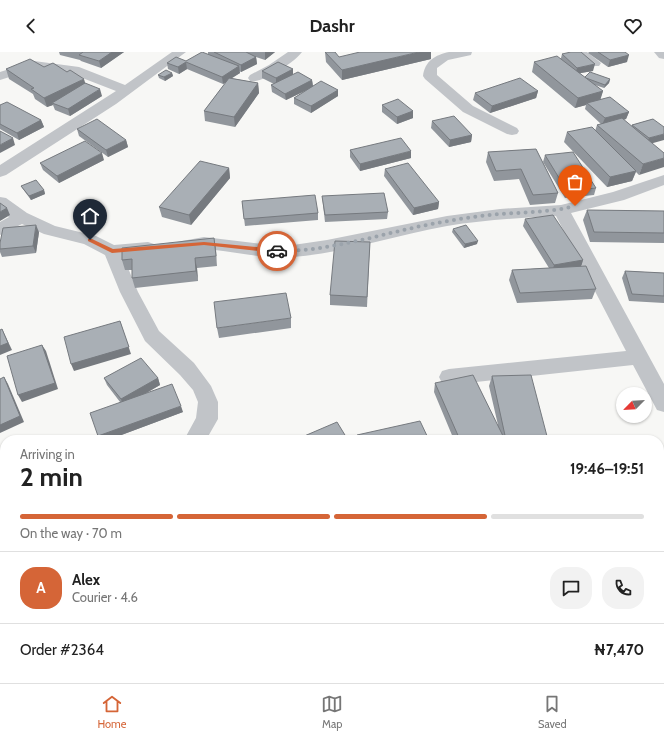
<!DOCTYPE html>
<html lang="en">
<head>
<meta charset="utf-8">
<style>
  body { margin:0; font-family:Cabin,sans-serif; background:#f2f2f2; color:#222; height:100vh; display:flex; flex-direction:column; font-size:15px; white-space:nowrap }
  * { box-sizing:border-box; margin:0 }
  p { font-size:13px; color:#767676 }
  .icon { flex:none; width:22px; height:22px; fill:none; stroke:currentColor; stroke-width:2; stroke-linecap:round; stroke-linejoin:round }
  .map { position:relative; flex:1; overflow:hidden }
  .sheet { position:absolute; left:0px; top:383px; width:664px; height:248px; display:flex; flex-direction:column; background:#fff; border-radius:16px 16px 0 0; box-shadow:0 1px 3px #0004 }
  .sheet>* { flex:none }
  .needle { width:26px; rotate:246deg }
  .buttons { position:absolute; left:616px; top:335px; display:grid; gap:8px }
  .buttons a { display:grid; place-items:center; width:36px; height:36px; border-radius:50%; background:#fff; box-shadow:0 1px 3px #0004; font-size:20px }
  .pin { position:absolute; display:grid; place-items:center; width:34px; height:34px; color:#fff; margin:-41px -17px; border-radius:50% 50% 50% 0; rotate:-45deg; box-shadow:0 0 4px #0007 }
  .pin .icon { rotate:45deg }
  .courier { position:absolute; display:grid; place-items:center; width:40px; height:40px; margin:-20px; border:3px solid #d56537; border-radius:50%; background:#fff; color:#222; box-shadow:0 1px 5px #0007 }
  .overview em { font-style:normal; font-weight:700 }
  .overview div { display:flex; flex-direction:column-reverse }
  .overview { display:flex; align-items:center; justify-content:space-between; height:68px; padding:0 20px }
  h1 { font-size:26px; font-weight:700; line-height:30px }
  .bar { display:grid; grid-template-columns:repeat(4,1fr); gap:6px 4px; align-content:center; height:48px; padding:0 20px }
  .bar i { height:5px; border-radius:3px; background:#e0e0e0 }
  .bar .active { background:#d56537 }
  .bar p { grid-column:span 4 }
  .line { display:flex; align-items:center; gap:10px; padding:0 20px; border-top:1px solid #e0e0e0 }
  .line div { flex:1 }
  .round { display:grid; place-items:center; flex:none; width:42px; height:42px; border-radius:16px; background:#f2f2f2 }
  header { display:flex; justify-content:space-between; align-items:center; height:52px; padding:0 20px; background:#fff; font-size:18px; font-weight:700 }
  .menu { display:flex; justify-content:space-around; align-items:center; height:56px; border-top:1px solid #e0e0e0; background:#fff; font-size:11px; color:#767676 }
  .menu a { display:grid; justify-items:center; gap:2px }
  .menu .active { color:#d56537 }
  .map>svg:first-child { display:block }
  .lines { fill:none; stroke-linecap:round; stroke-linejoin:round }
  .minor { fill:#c1c4c8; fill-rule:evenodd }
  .wall { fill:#91969c }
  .shaded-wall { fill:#767a7f }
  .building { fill:#a9afb5; stroke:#767a7f }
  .route { fill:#d56537 }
  .done { stroke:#9ba3ab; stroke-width:4; stroke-dasharray:0 7.2 }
</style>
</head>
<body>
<header><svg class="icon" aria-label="back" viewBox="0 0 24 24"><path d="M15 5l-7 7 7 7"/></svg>Dashr<svg class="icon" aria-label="heart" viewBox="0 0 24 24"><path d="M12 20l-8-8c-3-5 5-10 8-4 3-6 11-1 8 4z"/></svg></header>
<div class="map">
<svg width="664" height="631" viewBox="0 0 664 631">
  <rect width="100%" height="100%" fill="#f7f7f5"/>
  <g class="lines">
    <!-- minor -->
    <g class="minor">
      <path d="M172 0H186L116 52 6 123 0 125V113L116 39 72 22 35 17 0 28V20L34 9 79 15 125 33Z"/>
      <path d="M288 0H302C295 10 262 32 250 29L248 26 250 23 269 13Z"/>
      <path d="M449 0H472L471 3 448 8 437 16V23L473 54 517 76 519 79 517 82 512 83 507 82 463 60 425 27 423 24C425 9 435 3 449 0Z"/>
      <path d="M572 0H587L601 11 599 14H589Z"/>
      <path d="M654 0H664V7L659 6Z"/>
      <path d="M664 123V133L624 148 571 161 664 332V360L657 358 633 313 449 333 442 331 439 325 442 319 449 317 626 299 556 164C519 166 483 168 447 174 396 183 345 201 293 205 267 207 240 201 215 198 204 197 192 200 182 197L179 193 182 189 204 185 270 193H293L327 188 447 164 500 157 561 153 613 140Z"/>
      <path d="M0 145 6 146 27 161 55 174 96 184 114 193 148 190 154 192 157 196 154 200 123 204 138 240 159 279 194 311 211 334 218 350V367L206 388H184L196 366 198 350 193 338 180 323 145 289 120 240 105 203 84 192 44 182 22 172 0 183V170L9 165 0 158Z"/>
      <path d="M5 625V626H38L35 631H2Z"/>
      <path d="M189 626H217L220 631H192Z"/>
    </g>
  </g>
  <!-- wall -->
  <g class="wall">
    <path d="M59 0H124L101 16 81 9 80 8 60 3Z"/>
    <path d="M208 0H275L265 8 256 5 257 12 241 20 239 19 240 21 231 26 258 31 259 41 235 75 205 69 204 59 226 30 223 32 187 17 179 22 168 17 167 11 186 9 208 2Z"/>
    <path d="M325 0 339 5 431 7 342 28 326 10Z"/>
    <path d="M589 0H625L627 10 608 15 588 1Z"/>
    <path d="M562 2 593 19 580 21 584 25 610 27 609 31 604 36 595 33 603 39 600 47 629 60 626 67 623 68 631 74 632 73 653 67 652 91 639 123 636 120 632 129 607 135 564 90 567 80 595 79 597 73 601 72 585 57 586 53 575 56 532 20 534 10 561 6Z"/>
    <path d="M44 15 85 31 102 44 70 64 55 58 53 53 47 55 35 47 33 42 9 27 6 17Z"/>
    <path d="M293 17V23L312 28 313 34 338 38V44L311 61 294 52V46L307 38 286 48 272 40 271 33 274 32 262 26V19Z"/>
    <path d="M172 21 173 24 165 29 159 26 158 23Z"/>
    <path d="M538 39 536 46 490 61 473 48 475 41Z"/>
    <path d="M0 53 41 68 44 75 19 88 0 77Z"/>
    <path d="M382 53 413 59V66L397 72 382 60Z"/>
    <path d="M432 69 472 83 471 90 449 95 431 76Z"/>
    <path d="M77 77 126 88 128 95 108 105 79 84Z"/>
    <path d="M536 97 558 141 555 151 530 153 519 127 494 129 486 110 488 100Z"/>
    <path d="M350 98 411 106 360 119 350 105Z"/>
    <path d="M545 103 596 136 594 143 565 146 543 110Z"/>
    <path d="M104 108 59 131 43 118 40 111Z"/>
    <path d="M229 116 230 126 191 173 162 165 159 155Z"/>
    <path d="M385 117 439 150 438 157 413 163 384 124Z"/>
    <path d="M21 134 44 138 45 142 31 148 23 137Z"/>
    <path d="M322 144 388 160 387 167 325 170Z"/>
    <path d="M242 149 318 161V168L245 174Z"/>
    <path d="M587 158 664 159V191L590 190 583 168Z"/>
    <path d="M525 167 583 208 581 214 596 237 592 247 517 251 509 228 512 218 549 216 523 174Z"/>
    <path d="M453 177 477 192 464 196 452 180Z"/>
    <path d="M39 180 36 201 2 205 0 200V191Z"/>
    <path d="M214 186 217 214 197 216 198 229 135 236 132 226V218H125L122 208Z"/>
    <path d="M370 190 367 255 330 253V243Z"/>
    <path d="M625 219 664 221V251L629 249 622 226Z"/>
    <path d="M291 266V276L219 286 217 276Z"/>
    <path d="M492 324 548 388H454L434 340 435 331 498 373 489 334Z"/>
    <path d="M104 326H158L160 333 145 342 183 360 108 388H100L98 384 120 350 107 333Z"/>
    <path d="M664 536V591L659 587V543Z"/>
    <path d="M540 626H659L664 631H533Z"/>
  </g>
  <!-- shaded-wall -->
  <g class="shaded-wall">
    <path d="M112 0H124L101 16 99 9Z"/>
    <path d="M265 0H275L265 8Z"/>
    <path d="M419 0H431V7L342 28V18Z"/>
    <path d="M629 3 627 10 608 15 610 8Z"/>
    <path d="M256 5 257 12 241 20V13Z"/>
    <path d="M186 10 187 17 179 22 178 15Z"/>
    <path d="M595 12 593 19 575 22 577 16Z"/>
    <path d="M239 14 240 21 223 32 222 25Z"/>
    <path d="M293 17V23L276 33V26Z"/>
    <path d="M172 21 173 24 165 29 164 25Z"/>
    <path d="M84 27 87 37 52 51 53 53 47 55 44 46Z"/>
    <path d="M610 27 609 31 604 36 605 33Z"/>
    <path d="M312 28 313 35 286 48 285 42Z"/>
    <path d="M258 31 259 41 235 75 234 65Z"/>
    <path d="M100 37 102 44 70 64 68 57Z"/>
    <path d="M338 38V44L311 61V54Z"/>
    <path d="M538 39 536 46 490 61 492 54Z"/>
    <path d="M603 39 600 49 587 51 586 53 575 56 578 46Z"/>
    <path d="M413 59V66L397 72V65Z"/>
    <path d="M629 60 626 67 602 73 605 66Z"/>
    <path d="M41 68 44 75 19 88 17 81Z"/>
    <path d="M664 82V88L646 93 649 86Z"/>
    <path d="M472 83 471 90 449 95 450 88Z"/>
    <path d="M13 86 15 93 0 101V93Z"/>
    <path d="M126 88 128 95 108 105 106 98Z"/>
    <path d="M411 99V106L360 119V112Z"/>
    <path d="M102 101 104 108 59 131 57 124Z"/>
    <path d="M664 106V115L639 123 643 112Z"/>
    <path d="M229 116 230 126 191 173 189 163Z"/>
    <path d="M636 119 632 129 607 135 610 125Z"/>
    <path d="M44 138 45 142 31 148 29 144Z"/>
    <path d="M439 150 438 157 413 163 414 156Z"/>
    <path d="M7 156 10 163 0 169V160Z"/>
    <path d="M36 173 39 180 36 201 33 194Z"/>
    <path d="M214 186 216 197 217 214 216 204Z"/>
    <path d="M478 189 477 192 464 196 465 192Z"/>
    <path d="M195 206 197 216 198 229 196 219Z"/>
    <path d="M583 208 581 215 552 220 554 213Z"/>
    <path d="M120 269 131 302 74 319 71 312Z"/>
    <path d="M2 277 12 298 0 303V294Z"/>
    <path d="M42 293 46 299 58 337 22 350 18 343Z"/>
    <path d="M4 325 8 332 24 370 0 381V373Z"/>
    <path d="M158 326 160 333 123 354 121 347Z"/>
    <path d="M181 354 183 360 108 388H100L98 384Z"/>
    <path d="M0 478 2 490 0 491Z"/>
    <path d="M179 626H181L182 631H181Z"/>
  </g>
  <!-- building -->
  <g class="building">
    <path d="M83 0H112L99 9 79 3Z"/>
    <path d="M202 0 239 14 222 25 186 10 178 15 167 11 176 5 186 9Z"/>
    <path d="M214 0H246L256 5 241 13Z"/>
    <path d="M325 0H335L339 5 360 0H419L342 18Z"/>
    <path d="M571 0H581L595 12 577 16 562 2Z"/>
    <path d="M598 0H625L629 3 610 8Z"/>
    <path d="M557 4 603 39 578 46 534 10Z"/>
    <path d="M30 7 44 15 53 11 67 20 70 18 84 27 44 46 31 37 34 36 6 17Z"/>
    <path d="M278 10 293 17 276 26 262 19Z"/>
    <path d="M166 18 172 21 164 25 158 23Z"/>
    <path d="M298 20 312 28 285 42 271 33Z"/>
    <path d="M590 20 610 27 605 33 586 26 585 25Z"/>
    <path d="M229 26 258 31 234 65 204 59Z"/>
    <path d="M520 26 538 39 492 54 475 41Z"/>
    <path d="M321 29 338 38 311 54 294 46Z"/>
    <path d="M85 31 100 37 68 57 52 51Z"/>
    <path d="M610 45 629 60 605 66 587 51Z"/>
    <path d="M398 47 413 59 397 65 382 53Z"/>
    <path d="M7 50 41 68 17 81 0 72V53Z"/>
    <path d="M454 64 472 83 450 88 432 69Z"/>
    <path d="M622 66 664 101V106L643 112 597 73Z"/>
    <path d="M97 67 126 88 106 98 77 77Z"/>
    <path d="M653 67 664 75V82L649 86 632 73Z"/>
    <path d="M592 75 636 119 610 125 567 80Z"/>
    <path d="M0 79 13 86 0 93Z"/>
    <path d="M401 86 411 99 360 112 350 98Z"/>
    <path d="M85 89 102 101 57 124 40 111Z"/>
    <path d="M536 97 558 141 533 143 521 117 496 119 488 100Z"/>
    <path d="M573 100 596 136 567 139 545 103Z"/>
    <path d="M200 109 229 116 189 163 159 155Z"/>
    <path d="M408 111 439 150 414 156 385 117Z"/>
    <path d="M36 128 44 138 29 144 21 134Z"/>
    <path d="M384 141 388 160 325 163 322 144Z"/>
    <path d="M315 143 318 161 244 167 242 149Z"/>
    <path d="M0 151 7 156 0 160Z"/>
    <path d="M587 158 664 159V181L594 180Z"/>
    <path d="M553 163 583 208 554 213 525 167Z"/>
    <path d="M36 173 33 194 0 197V191L3 176Z"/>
    <path d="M466 173 478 189 465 192 453 177Z"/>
    <path d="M214 186 216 204 195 206 196 219 132 226V207L122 208V196Z"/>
    <path d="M335 189 370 190 367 245 330 243Z"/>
    <path d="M586 214 596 237 520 241 512 218Z"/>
    <path d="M625 219 664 221V244L632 242Z"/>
    <path d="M286 241 291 266 217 276 214 250Z"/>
    <path d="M120 269 129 295 71 312 64 285Z"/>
    <path d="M2 277 8 291 0 294V278Z"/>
    <path d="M42 293 55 331 18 343 7 304Z"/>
    <path d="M141 306 158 326 121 347 104 326Z"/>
    <path d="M473 323 505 388H460L435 331Z"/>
    <path d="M531 323 548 388H506L492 324Z"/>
    <path d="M4 325 20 364 0 373V327Z"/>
    <path d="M172 332 181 354 98 384 90 361Z"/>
    <path d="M420 369 429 388H359L357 383Z"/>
    <path d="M337 370 348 388H295Z"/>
    <path d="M664 538V578L659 574V545Z"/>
    <path d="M659 598 664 603V631H623L618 626H659Z"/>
    <path d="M147 626H179L181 631H136Z"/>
    <path d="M540 626H610L614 631H533Z"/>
  </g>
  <!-- route -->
  <path class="route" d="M88 187H92L113 197 204 190 277 197 280 199 277 201 204 193 112 201 88 189Z"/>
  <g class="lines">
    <!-- done -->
    <path class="done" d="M277 199C334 200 391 178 448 169 466 166 484 163 502 162 527 160 552 160 575 154"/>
  </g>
</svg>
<div class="buttons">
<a><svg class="needle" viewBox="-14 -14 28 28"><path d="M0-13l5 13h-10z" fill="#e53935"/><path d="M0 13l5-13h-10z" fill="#767676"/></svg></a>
</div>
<div class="pin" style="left:575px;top:154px;background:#ea580c"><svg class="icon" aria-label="bag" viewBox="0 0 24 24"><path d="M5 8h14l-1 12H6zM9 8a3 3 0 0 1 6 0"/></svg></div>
<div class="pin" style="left:90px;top:188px;background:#1f2937"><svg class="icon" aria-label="home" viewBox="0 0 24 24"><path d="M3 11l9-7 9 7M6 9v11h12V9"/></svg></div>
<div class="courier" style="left:277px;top:199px"><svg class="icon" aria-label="car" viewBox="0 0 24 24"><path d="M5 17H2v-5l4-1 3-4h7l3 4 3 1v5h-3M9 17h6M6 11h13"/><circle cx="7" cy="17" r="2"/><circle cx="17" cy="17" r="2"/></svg></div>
<section class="sheet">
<div class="overview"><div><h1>2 min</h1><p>Arriving in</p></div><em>19:46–19:51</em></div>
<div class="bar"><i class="active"></i><i class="active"></i><i class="active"></i><i></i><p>On the way · 70 m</p></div>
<div class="line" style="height:72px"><b class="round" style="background:#d56537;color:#fff">A</b><div><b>Alex</b><p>Courier · 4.6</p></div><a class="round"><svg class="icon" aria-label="chat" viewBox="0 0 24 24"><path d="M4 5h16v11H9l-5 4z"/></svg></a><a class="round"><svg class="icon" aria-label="phone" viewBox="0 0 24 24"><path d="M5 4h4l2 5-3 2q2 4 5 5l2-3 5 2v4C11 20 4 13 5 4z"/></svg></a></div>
<div class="line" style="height:52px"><div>Order #2364</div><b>₦7,470</b></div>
</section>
</div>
<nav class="menu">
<a class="active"><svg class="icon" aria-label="home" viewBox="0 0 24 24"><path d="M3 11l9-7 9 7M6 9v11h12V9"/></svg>Home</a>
<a><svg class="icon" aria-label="map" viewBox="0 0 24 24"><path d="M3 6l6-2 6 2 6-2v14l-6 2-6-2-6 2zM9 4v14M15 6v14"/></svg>Map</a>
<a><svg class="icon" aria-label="saved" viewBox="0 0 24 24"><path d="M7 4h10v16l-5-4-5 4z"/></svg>Saved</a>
</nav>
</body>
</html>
